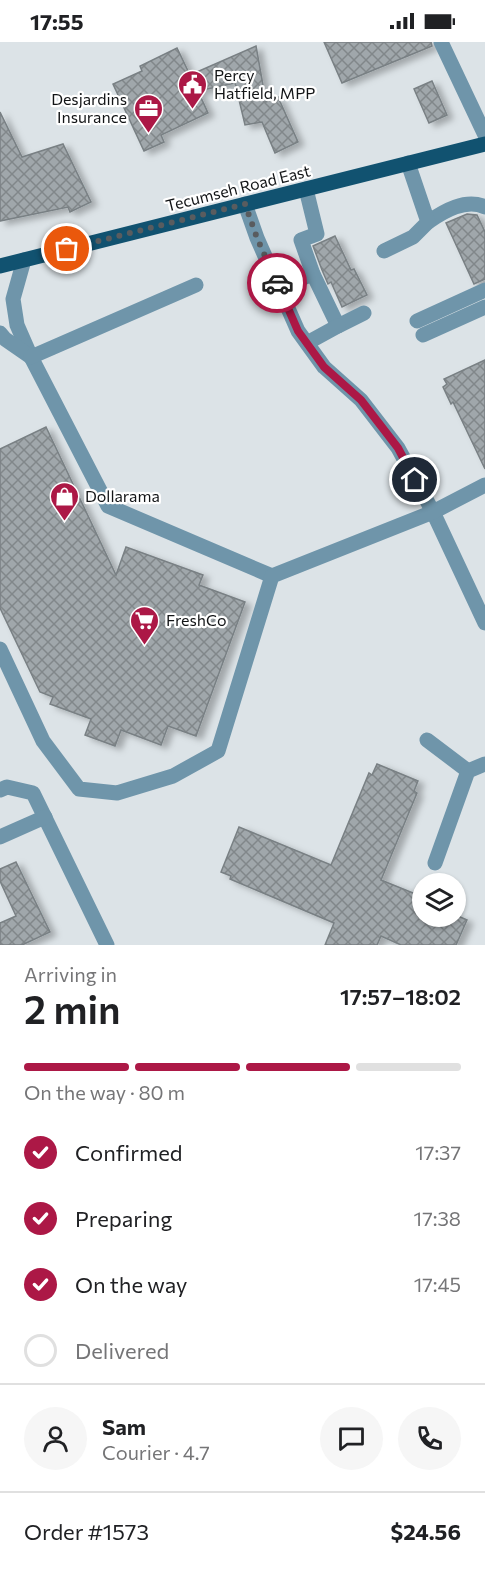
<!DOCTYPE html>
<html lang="en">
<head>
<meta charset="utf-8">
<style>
  body { margin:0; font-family:Commissioner,sans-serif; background:#f6f6f6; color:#202124; height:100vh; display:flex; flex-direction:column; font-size:22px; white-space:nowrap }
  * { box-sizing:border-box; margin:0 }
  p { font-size:20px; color:#757577 }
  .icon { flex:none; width:33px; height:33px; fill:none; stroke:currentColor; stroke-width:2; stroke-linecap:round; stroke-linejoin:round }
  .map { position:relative; height:903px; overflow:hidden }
  .drawer { display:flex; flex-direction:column; background:#fff; flex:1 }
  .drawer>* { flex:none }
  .fabs { position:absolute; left:412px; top:831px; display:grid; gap:12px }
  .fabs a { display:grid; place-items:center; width:54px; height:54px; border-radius:50%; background:#fff; box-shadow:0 2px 4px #0004; font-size:30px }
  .pin { position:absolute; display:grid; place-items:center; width:51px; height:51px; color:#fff; margin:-26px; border:3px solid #fff; border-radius:50%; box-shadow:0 2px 6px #0007 }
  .courier { position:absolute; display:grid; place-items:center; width:60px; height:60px; margin:-30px; border:4px solid #ac1846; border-radius:50%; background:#fff; color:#222; box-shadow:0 2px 8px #0007 }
  .headline em { font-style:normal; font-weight:600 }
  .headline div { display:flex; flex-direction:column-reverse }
  .headline { display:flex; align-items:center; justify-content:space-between; height:102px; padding:0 24px }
  h1 { font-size:39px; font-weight:600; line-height:45px }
  .bar { display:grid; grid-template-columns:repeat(4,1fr); gap:9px 6px; align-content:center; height:72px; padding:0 24px }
  .bar i { height:8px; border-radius:4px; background:#e0e0e0 }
  .bar .on { background:#ac1846 }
  .bar p { grid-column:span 4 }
  .line { display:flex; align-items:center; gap:15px; padding:0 24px; border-top:2px solid #e0e0e0 }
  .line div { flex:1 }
  .round { display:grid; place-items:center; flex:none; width:63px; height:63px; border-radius:32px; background:#f6f6f6 }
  ol { padding:0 24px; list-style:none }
  li { display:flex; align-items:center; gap:18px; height:66px }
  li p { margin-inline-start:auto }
  li .icon { padding:6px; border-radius:50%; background:#ac1846; color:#fff; stroke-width:4 }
  li:last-child { color:#757577 }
  li i { width:33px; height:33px; border:3px solid #e0e0e0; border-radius:50% }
  .status { display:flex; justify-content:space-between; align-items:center; height:42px; padding:0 30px; background:#fff; direction:ltr }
  .status svg { height:16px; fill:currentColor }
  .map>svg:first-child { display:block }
  .building { fill:url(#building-cross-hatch); stroke:#798084; stroke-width:1.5; filter:url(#shadow) }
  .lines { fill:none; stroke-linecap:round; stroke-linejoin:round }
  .minor { stroke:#6f95aa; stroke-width:15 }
  .major { stroke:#115270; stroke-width:15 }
  .done { stroke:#595c5f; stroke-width:6; stroke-dasharray:0 10.8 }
  .route { stroke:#ac1846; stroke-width:8 }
  .labels { text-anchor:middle; stroke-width:4.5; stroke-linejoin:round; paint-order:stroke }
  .poi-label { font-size:16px; fill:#121416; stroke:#fff; text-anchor:start }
  .street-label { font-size:16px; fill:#121416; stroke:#fff }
</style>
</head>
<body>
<div class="status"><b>17:55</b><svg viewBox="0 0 49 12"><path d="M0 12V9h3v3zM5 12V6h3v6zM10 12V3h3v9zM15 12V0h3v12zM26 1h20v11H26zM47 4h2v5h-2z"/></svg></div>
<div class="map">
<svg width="485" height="903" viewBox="0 0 485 903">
  <defs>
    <pattern id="building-cross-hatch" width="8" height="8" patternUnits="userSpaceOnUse" patternTransform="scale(1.5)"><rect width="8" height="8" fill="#a0a7ab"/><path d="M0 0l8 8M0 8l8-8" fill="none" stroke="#81878a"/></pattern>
    <filter id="shadow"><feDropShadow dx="6" dy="3.5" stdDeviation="3" flood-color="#0004"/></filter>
  </defs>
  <rect width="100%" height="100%" fill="#dce3e7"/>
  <!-- building -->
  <g class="building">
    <path d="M324 0H431L432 4 342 41Z"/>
    <path d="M256 4 266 60 278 55 298 100 275 111 262 80 245 83 235 41 198 49 208 71 161 93 164 100 144 109 113 42 142 29 140 24 177 6 190 33Z"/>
    <path d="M432 39 447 73 429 81 414 47Z"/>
    <path d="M0 70 22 115 63 102 91 160 70 170 68 165 0 179Z"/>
    <path d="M467 172 477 173 485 190V237L474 242 446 181Z"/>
    <path d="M335 194 351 228 354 227 367 253 342 265 331 240 328 242 322 228 313 204Z"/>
    <path d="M485 318V427L453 360 451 362 443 345 447 342 444 337Z"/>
    <path d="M46 385 116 533 126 505 203 533 199 543 245 560 196 694 168 684 161 703 121 688 115 704 85 693 91 677 50 662 53 655 40 650 0 566V407Z"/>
    <path d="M377 722 418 739 414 749 417 751 381 838 423 855V874H458L467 878 456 903H401L381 894 377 903H325L334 881 230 837 231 834 221 830 239 785 331 823 369 731 372 733Z"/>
    <path d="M16 820 50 890 22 903H0V881L16 874 0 839V827Z"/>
  </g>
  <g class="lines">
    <!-- minor -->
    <g class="minor">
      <path d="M441 0 485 93"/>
      <path d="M306 147 317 192 301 198 313 232 338 284 364 271"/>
      <path d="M245 162 257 196 298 289 324 325 361 358 398 406 433 470 485 581"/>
      <path d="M428 180C444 169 466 156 485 165"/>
      <path d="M384 209 413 195 428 180 408 121"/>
      <path d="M24 218 13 257 17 283 31 315 108 464 272 534"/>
      <path d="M279 245 313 232"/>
      <path d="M417 279 485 248"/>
      <path d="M0 291 5 297 31 315"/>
      <path d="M423 293 485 265"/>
      <path d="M307 301 338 284"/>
      <path d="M31 315 196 243"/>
      <path d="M0 607 43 699 79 747 117 751 173 734 218 709 272 534 433 470 485 443"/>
      <path d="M427 698 468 729"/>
      <path d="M0 748 7 745 33 751 107 903"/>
      <path d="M0 795 45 775"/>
      <path d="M435 821 468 729 485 722"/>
    </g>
    <!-- major -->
    <path class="major" d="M0 224 485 102"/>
  </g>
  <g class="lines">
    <!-- done -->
    <path class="done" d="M67 207 245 162 257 196 277 241"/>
    <!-- route -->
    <path class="route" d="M277 241 298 289 324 325 361 358 398 406 415 438"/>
  </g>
  <!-- icons -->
  <defs>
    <symbol id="civic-pin" viewBox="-11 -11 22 30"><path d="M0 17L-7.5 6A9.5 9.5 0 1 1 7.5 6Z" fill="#ac1846" stroke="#fff"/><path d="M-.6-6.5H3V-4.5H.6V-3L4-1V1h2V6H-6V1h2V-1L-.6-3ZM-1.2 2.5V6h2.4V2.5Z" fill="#fff"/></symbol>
    <symbol id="office-pin" viewBox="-11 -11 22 30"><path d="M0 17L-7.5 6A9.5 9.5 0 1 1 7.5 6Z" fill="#ac1846" stroke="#fff"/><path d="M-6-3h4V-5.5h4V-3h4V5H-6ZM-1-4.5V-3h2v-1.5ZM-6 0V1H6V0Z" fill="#fff"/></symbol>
    <symbol id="shop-pin" viewBox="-11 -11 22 30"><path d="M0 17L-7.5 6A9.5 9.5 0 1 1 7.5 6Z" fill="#ac1846" stroke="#fff"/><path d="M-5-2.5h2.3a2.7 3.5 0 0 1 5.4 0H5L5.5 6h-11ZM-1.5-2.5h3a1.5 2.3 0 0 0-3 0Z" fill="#fff"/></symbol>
    <symbol id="supermarket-pin" viewBox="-11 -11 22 30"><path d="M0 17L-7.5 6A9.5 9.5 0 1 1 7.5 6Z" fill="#ac1846" stroke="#fff"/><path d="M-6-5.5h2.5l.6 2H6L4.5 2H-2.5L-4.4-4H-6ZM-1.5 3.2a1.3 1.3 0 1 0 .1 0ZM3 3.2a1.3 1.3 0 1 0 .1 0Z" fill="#fff"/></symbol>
  </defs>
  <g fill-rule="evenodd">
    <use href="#civic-pin" x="176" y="26" width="33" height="45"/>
    <use href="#office-pin" x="132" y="50" width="33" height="45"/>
    <use href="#shop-pin" x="48" y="438" width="33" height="45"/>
    <use href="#supermarket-pin" x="128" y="562" width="33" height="45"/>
  </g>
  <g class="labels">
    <!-- poi labels -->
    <g class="poi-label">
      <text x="214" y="39">Percy<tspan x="214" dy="18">Hatfield, MPP</tspan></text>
      <text x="127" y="63" text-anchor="end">Desjardins<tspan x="127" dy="18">Insurance</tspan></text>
      <text x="85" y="460">Dollarama</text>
      <text x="166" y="584">FreshCo</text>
    </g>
    <!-- street labels -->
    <g class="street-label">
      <text transform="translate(238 146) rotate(-14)" y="6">Tecumseh Road East</text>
    </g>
  </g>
</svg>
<div class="fabs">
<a><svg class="icon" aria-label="layers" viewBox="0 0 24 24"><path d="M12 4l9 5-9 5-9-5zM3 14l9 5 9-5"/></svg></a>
</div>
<div class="pin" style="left:67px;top:207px;background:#ea580c"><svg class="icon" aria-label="bag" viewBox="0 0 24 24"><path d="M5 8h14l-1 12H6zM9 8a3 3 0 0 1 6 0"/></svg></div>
<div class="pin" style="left:415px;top:438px;background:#1f2937"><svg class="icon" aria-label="home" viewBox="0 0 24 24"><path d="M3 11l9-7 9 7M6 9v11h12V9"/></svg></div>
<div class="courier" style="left:277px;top:241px"><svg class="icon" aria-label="car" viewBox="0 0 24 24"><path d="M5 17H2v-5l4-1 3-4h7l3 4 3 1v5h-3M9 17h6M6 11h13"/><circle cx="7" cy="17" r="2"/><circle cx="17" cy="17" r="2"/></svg></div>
</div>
<section class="drawer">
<div class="headline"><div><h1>2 min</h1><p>Arriving in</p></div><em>17:57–18:02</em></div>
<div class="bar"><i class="on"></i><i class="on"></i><i class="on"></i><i></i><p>On the way · 80 m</p></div>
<ol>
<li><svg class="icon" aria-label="check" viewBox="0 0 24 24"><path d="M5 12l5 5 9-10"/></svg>Confirmed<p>17:37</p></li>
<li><svg class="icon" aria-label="check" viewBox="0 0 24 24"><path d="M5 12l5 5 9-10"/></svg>Preparing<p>17:38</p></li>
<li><svg class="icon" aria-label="check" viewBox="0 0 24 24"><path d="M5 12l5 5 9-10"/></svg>On the way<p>17:45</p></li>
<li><i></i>Delivered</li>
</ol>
<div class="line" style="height:108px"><a class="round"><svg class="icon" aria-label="person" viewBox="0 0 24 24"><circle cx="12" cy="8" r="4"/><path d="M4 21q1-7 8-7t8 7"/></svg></a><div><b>Sam</b><p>Courier · 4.7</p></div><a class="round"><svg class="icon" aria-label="chat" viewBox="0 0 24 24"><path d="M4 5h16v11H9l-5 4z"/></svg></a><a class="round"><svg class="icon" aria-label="phone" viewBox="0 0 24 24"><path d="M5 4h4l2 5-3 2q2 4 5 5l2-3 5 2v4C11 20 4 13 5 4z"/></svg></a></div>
<div class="line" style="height:78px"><div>Order #1573</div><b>$24.56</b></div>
</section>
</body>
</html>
